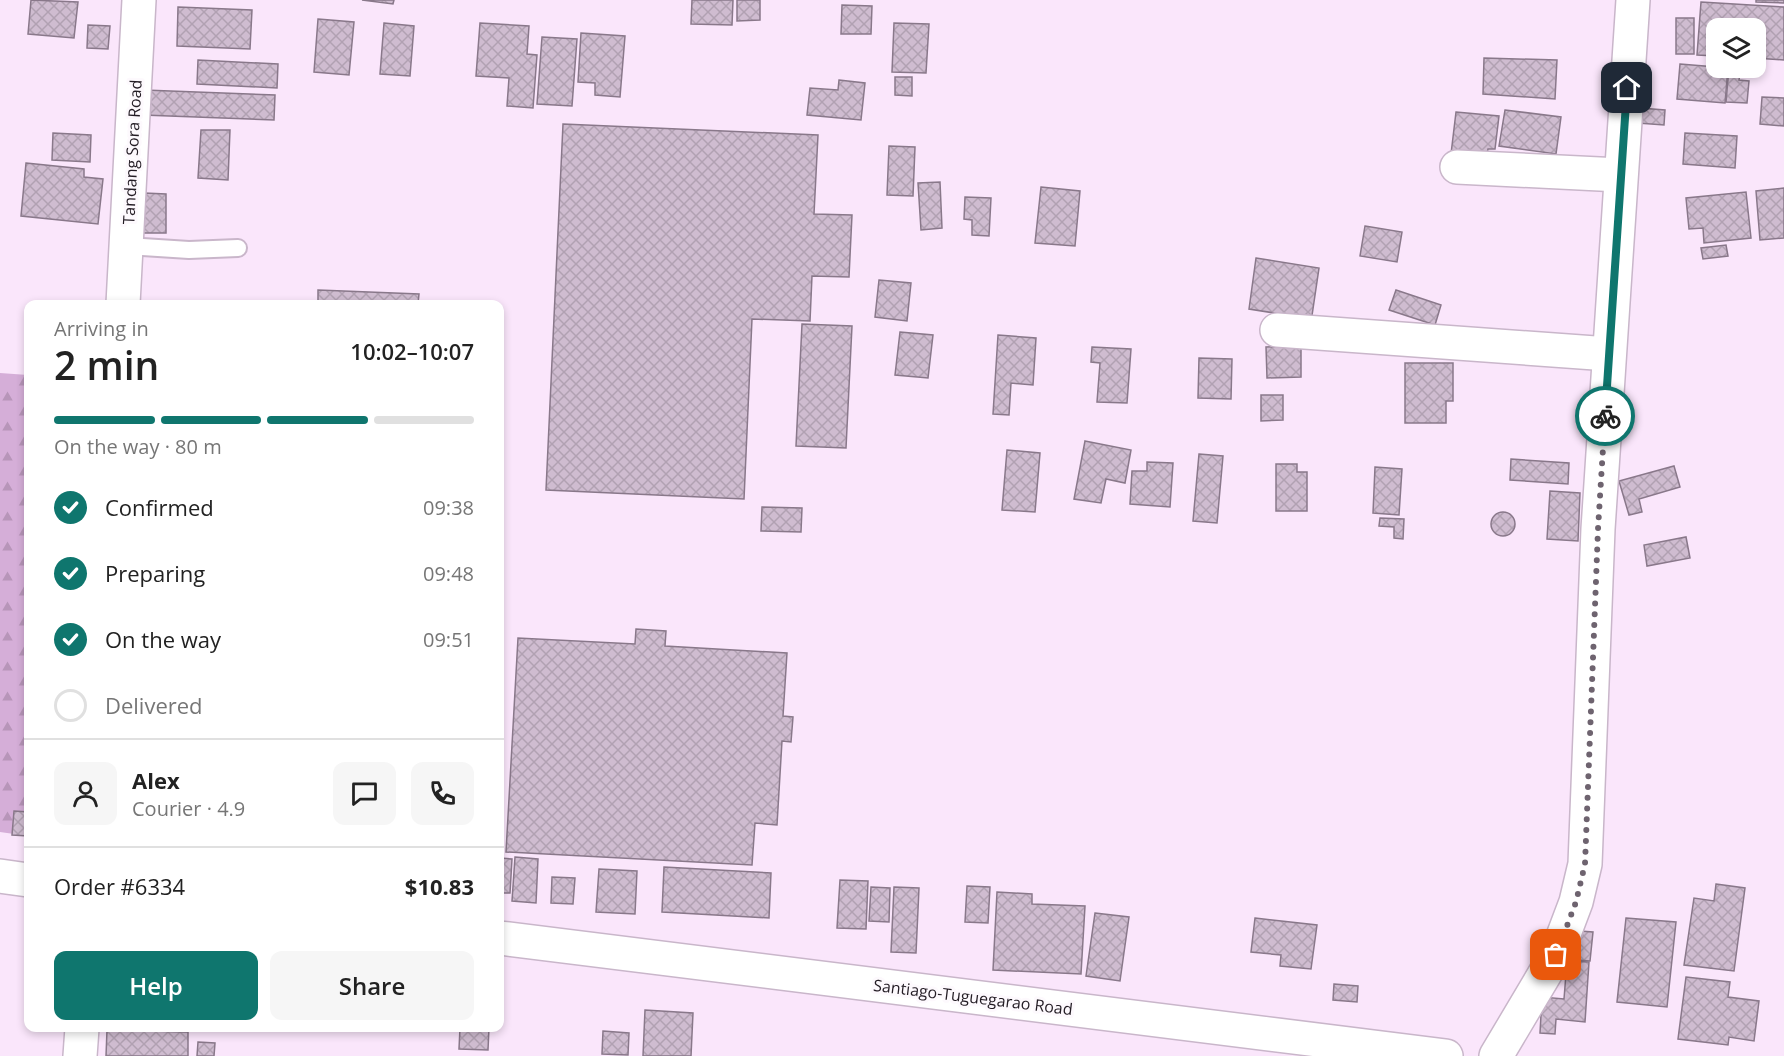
<!DOCTYPE html>
<html lang="en">
<head>
<meta charset="utf-8">
<style>
  body { margin:0; font-family:"Open Sans",sans-serif; background:#f6f6f6; color:#222; height:100vh; display:flex; flex-direction:column; font-size:22px; white-space:nowrap }
  * { box-sizing:border-box; margin:0 }
  p { font-size:20px; color:#767676 }
  .icon { flex:none; width:33px; height:33px; fill:none; stroke:currentColor; stroke-width:2; stroke-linecap:round; stroke-linejoin:round }
  .map { position:relative; flex:1; overflow:hidden }
  .side { position:absolute; left:24px; top:300px; width:480px; height:732px; display:flex; flex-direction:column; background:#fff; border-radius:12px; box-shadow:0 3px 9px #0003 }
  .side>* { flex:none }
  .buttons { position:absolute; left:1706px; top:18px; display:grid; gap:12px }
  .buttons a { display:grid; place-items:center; width:60px; height:60px; border-radius:12px; background:#fff; box-shadow:0 3px 9px #0003; font-size:30px }
  .pin { position:absolute; display:grid; place-items:center; width:51px; height:51px; color:#fff; margin:-26px; border-radius:12px; box-shadow:0 3px 9px #0006 }
  .courier { position:absolute; display:grid; place-items:center; width:60px; height:60px; margin:-30px; border:4px solid #0f766e; border-radius:50%; background:#fff; color:#222; box-shadow:0 2px 8px #0007 }
  .summary em { font-style:normal; font-weight:600 }
  .summary div { display:flex; flex-direction:column-reverse }
  .summary { display:flex; align-items:center; justify-content:space-between; height:102px; padding:0 30px }
  h1 { font-size:39px; font-weight:600; line-height:45px }
  .bar { display:grid; grid-template-columns:repeat(4,1fr); gap:9px 6px; align-content:center; height:72px; padding:0 30px }
  .bar i { height:8px; border-radius:4px; background:#e0e0e0 }
  .bar .on { background:#0f766e }
  .bar p { grid-column:span 4 }
  .line { display:flex; align-items:center; gap:15px; padding:0 30px; border-top:2px solid #e0e0e0 }
  .line div { flex:1 }
  .round { display:grid; place-items:center; flex:none; width:63px; height:63px; border-radius:12px; background:#f6f6f6 }
  ol { padding:0 30px; list-style:none }
  li { display:flex; align-items:center; gap:18px; height:66px }
  li p { margin-inline-start:auto }
  li .icon { padding:6px; border-radius:50%; background:#0f766e; color:#fff; stroke-width:4 }
  li:last-child { color:#767676 }
  li i { width:33px; height:33px; border:3px solid #e0e0e0; border-radius:50% }
  .action { display:flex; gap:12px; margin-top:auto; padding:12px 30px }
  .action a { flex:1; height:69px; border-radius:12px; background:#0f766e; color:#fff; font-size:24px; font-weight:600; line-height:69px; text-align:center }
  .action a+a { background:#f6f6f6; color:#222 }
  .map>svg:first-child { display:block }
  .forest { fill:url(#forest-firs) }
  .building { fill:url(#building-cross-hatch); stroke:#89788a; stroke-width:1.5 }
  .lines { fill:none; stroke-linecap:round; stroke-linejoin:round }
  .lane-casing { stroke:#c9b6ca; stroke-width:20 }
  .street-casing { stroke:#c9b6ca; stroke-width:36 }
  .secondary-casing { stroke:#c9b6ca; stroke-width:36 }
  .highway-casing { stroke:#c9b6ca; stroke-width:36 }
  .lane { stroke:#fff; stroke-width:16 }
  .street { stroke:#fff; stroke-width:33 }
  .secondary { stroke:#fff; stroke-width:33 }
  .highway { stroke:#fff; stroke-width:33 }
  .done { stroke:#6e636f; stroke-width:6; stroke-dasharray:0 10.8 }
  .route { stroke:#0f766e; stroke-width:8 }
  .labels { text-anchor:middle; stroke-width:6; stroke-linejoin:round; paint-order:stroke }
  .street-label { font-size:16px; fill:#231c24; stroke:#fdf9fd }
</style>
</head>
<body>
<div class="map">
<svg width="1784" height="1056" viewBox="0 0 1784 1056">
  <defs>
    <pattern id="forest-firs" width="22" height="20" patternUnits="userSpaceOnUse" patternTransform="scale(1.5)"><rect width="22" height="20" fill="#d5aed8"/><path d="M5 1l3.5 6h-7zM16 11l3.5 6h-7z" fill="#b795b9"/></pattern>
    <pattern id="building-cross-hatch" width="8" height="8" patternUnits="userSpaceOnUse" patternTransform="scale(1.5)"><rect width="8" height="8" fill="#cfbcd0"/><path d="M0 0l8 8M0 8l8-8" fill="none" stroke="#b1a1b2"/></pattern>
  </defs>
  <rect width="100%" height="100%" fill="#fae6fb"/>
  <!-- forest -->
  <path class="forest" d="M0 373 28 375V836L0 832Z"/>
  <!-- building -->
  <g class="building">
    <path d="M31 0 78 2 74 38 28 34Z"/>
    <path d="M362 0H394L393 4Z"/>
    <path d="M692 0H733L732 25 691 24Z"/>
    <path d="M737 0H760V20L737 21Z"/>
    <path d="M1756 0H1784V3L1756 2Z"/>
    <path d="M1701 2 1784 7V60L1755 58V28H1716V56L1697 55Z"/>
    <path d="M842 5 872 6 871 34H841Z"/>
    <path d="M178 7 252 10 250 49 177 46Z"/>
    <rect x="1676" y="18" width="18" height="36"/>
    <path d="M318 19 354 22 349 75 314 72Z"/>
    <path d="M384 23 414 26 410 76 380 74Z"/>
    <path d="M480 23 529 26 527 54 537 55 533 108 507 106 509 78 476 76Z"/>
    <path d="M894 23 929 24 926 73 892 72Z"/>
    <path d="M88 25 110 26 108 49 87 48Z"/>
    <path d="M581 33 625 36 620 97 595 95V83L578 82Z"/>
    <path d="M542 37 577 39 572 106 537 104Z"/>
    <path d="M1484 58 1557 60 1555 99 1483 94Z"/>
    <path d="M198 60 278 64 277 88 197 84Z"/>
    <path d="M1680 64 1728 68 1725 103 1677 99Z"/>
    <path d="M1729 68H1741L1739 80 1749 81 1747 103 1726 102Z"/>
    <path d="M895 77H912V96L895 95Z"/>
    <path d="M839 80 865 83 861 120 807 115 810 88 838 90Z"/>
    <path d="M144 90 275 95 274 120 143 115Z"/>
    <path d="M1762 97 1784 98V126L1760 124Z"/>
    <path d="M1640 108 1665 110 1664 125 1638 123Z"/>
    <path d="M1505 110 1561 117 1556 154 1499 146Z"/>
    <path d="M1456 112 1499 116 1495 149H1488L1486 158 1451 154Z"/>
    <path d="M563 124 818 135 814 214 852 215 849 277 812 276 810 321 752 319 744 499 546 490Z"/>
    <path d="M201 130H230L228 180 198 178Z"/>
    <path d="M53 133 91 135 90 162 52 160Z"/>
    <path d="M1685 133 1737 136 1735 168 1683 164Z"/>
    <path d="M889 146 915 147 913 196 887 195Z"/>
    <path d="M26 163 84 169V177L103 179 98 224 21 216Z"/>
    <path d="M940 182 942 228 921 230 918 183Z"/>
    <path d="M1041 187 1080 191 1075 246 1035 243Z"/>
    <path d="M1784 188V238L1760 240 1756 191Z"/>
    <path d="M1746 192 1751 238 1704 243 1703 228 1689 229 1686 198Z"/>
    <path d="M144 193 166 194V233H143Z"/>
    <path d="M965 197 991 198 989 236 972 235V220L964 219Z"/>
    <path d="M1365 226 1402 232 1397 262 1360 256Z"/>
    <path d="M1726 245 1728 256 1703 259 1701 248Z"/>
    <path d="M1256 258 1319 268 1310 329 1287 315 1249 309Z"/>
    <path d="M879 280 911 283 907 321 875 317Z"/>
    <path d="M318 290 419 294 418 304H318Z"/>
    <path d="M1396 290 1441 305 1435 325 1389 310Z"/>
    <path d="M802 324 852 326 846 448 796 446Z"/>
    <path d="M900 332 933 335 928 378 895 375Z"/>
    <path d="M998 335 1036 338 1033 385 1011 383 1009 415 993 414Z"/>
    <path d="M1301 346V377L1267 378 1266 347Z"/>
    <path d="M1092 347 1131 349 1127 403 1097 402 1100 363 1091 362Z"/>
    <path d="M1199 358 1232 359 1231 399 1198 398Z"/>
    <path d="M1405 363H1453V401H1446V423H1405Z"/>
    <path d="M1261 395H1283V420L1261 421Z"/>
    <path d="M1085 441 1131 450 1125 483 1106 479 1101 503 1074 499Z"/>
    <path d="M1007 450 1040 453 1035 512 1002 510Z"/>
    <path d="M1199 454 1223 456 1217 523 1193 521Z"/>
    <path d="M1511 459 1569 463 1568 484 1510 480Z"/>
    <path d="M1147 462 1173 463 1170 507 1130 504 1132 471H1147Z"/>
    <path d="M1276 464H1297V472H1307V511H1276Z"/>
    <path d="M1674 466 1680 487 1639 499 1642 512 1629 515 1619 481Z"/>
    <path d="M1375 467 1402 469 1399 515 1373 513Z"/>
    <path d="M1550 491 1580 493 1578 541 1547 539Z"/>
    <path d="M762 507 802 508 801 532 761 531Z"/>
    <circle cx="1503" cy="524" r="12"/>
    <path d="M1380 518 1404 519 1403 539 1394 538V527L1379 526Z"/>
    <path d="M1686 537 1690 558 1647 566 1644 545Z"/>
    <path d="M636 629 666 631 665 646 787 653 783 716 793 717 791 742 782 741 777 825 755 823 752 865 506 852 518 638 635 644Z"/>
    <path d="M14 811 28 812V836L12 835Z"/>
    <path d="M515 857 538 859 536 903 512 901Z"/>
    <path d="M500 858 512 859 510 893H500Z"/>
    <path d="M664 867 771 873 769 918 662 912Z"/>
    <path d="M599 869 637 871 635 914 596 912Z"/>
    <path d="M552 877 575 878 573 904 551 903Z"/>
    <path d="M840 880 868 881 866 929 837 928Z"/>
    <path d="M1716 884 1745 888 1734 971 1684 965 1694 898 1714 901Z"/>
    <path d="M967 886 990 887 988 923 965 922Z"/>
    <path d="M871 887 890 888 889 922 869 921Z"/>
    <path d="M894 887 919 888 916 953 891 952Z"/>
    <path d="M997 892 1032 894V904L1085 906 1081 974 993 970Z"/>
    <path d="M1095 913 1129 917 1120 981 1086 976Z"/>
    <path d="M1255 918 1317 925 1311 969 1280 966 1281 955 1251 952Z"/>
    <path d="M1626 918 1676 922 1667 1007 1617 1002Z"/>
    <path d="M1580 931 1593 932 1590 961 1578 960Z"/>
    <path d="M1567 961 1589 962 1585 1022 1556 1019 1555 1034 1540 1033 1542 997 1564 999Z"/>
    <path d="M1686 977 1730 982 1728 997 1759 1001 1754 1041 1729 1037 1728 1045 1678 1039Z"/>
    <path d="M1334 984 1358 986 1357 1002 1333 1000Z"/>
    <path d="M645 1010 693 1013 691 1056H643Z"/>
    <path d="M460 1028H489L488 1050 459 1049Z"/>
    <path d="M107 1030 188 1032V1056H106Z"/>
    <path d="M603 1031 629 1033 628 1055 602 1054Z"/>
    <path d="M198 1042 215 1043 214 1056H197Z"/>
  </g>
  <g class="lines">
    <defs>
      <path id="lane" d="M127 246 189 250 238 248"/>
      <g id="street">
        <path d="M1457 167 1620 175"/>
        <path d="M1277 330 1609 354"/>
        <path d="M1496 1056 1556 955 1576 902 1585 864 1598 529 1633 0"/>
      </g>
      <g id="secondary">
        <path d="M123 304 139 0"/>
        <path d="M80 1056 82 1028"/>
      </g>
      <g id="highway">
        <path d="M0 876 28 880"/>
        <path d="M500 938 1446 1056"/>
      </g>
    </defs>
    <!-- lane casing -->
    <use href="#lane" class="lane-casing"/>
    <!-- street casing -->
    <use href="#street" class="street-casing"/>
    <!-- secondary casing -->
    <use href="#secondary" class="secondary-casing"/>
    <!-- highway casing -->
    <use href="#highway" class="highway-casing"/>
    <!-- lane -->
    <use href="#lane" class="lane"/>
    <!-- street -->
    <use href="#street" class="street"/>
    <!-- secondary -->
    <use href="#secondary" class="secondary"/>
    <!-- highway -->
    <use href="#highway" class="highway"/>
  </g>
  <g class="lines">
    <!-- done -->
    <path class="done" d="M1556 955 1576 902 1585 864 1598 529 1605 416"/>
    <!-- route -->
    <path class="route" d="M1605 416 1627 88"/>
  </g>
  <g class="labels">
    <!-- street labels -->
    <g class="street-label">
      <text transform="translate(132 152) rotate(-87)" y="6">Tandang Sora Road</text>
      <text transform="translate(973 997) rotate(7)" y="6">Santiago-Tuguegarao Road</text>
    </g>
  </g>
</svg>
<div class="buttons">
<a><svg class="icon" aria-label="layers" viewBox="0 0 24 24"><path d="M12 4l9 5-9 5-9-5zM3 14l9 5 9-5"/></svg></a>
</div>
<div class="pin" style="left:1556px;top:955px;background:#ea580c"><svg class="icon" aria-label="bag" viewBox="0 0 24 24"><path d="M5 8h14l-1 12H6zM9 8a3 3 0 0 1 6 0"/></svg></div>
<div class="pin" style="left:1627px;top:88px;background:#1f2937"><svg class="icon" aria-label="home" viewBox="0 0 24 24"><path d="M3 11l9-7 9 7M6 9v11h12V9"/></svg></div>
<div class="courier" style="left:1605px;top:416px"><svg class="icon" aria-label="bike" viewBox="0 0 24 24"><circle cx="6" cy="16" r="4"/><circle cx="18" cy="16" r="4"/><path d="M6 16l4-8h5l3 8M10 8l3 8H6M13 5h3"/></svg></div>
<section class="side">
<div class="summary"><div><h1>2 min</h1><p>Arriving in</p></div><em>10:02–10:07</em></div>
<div class="bar"><i class="on"></i><i class="on"></i><i class="on"></i><i></i><p>On the way · 80 m</p></div>
<ol>
<li><svg class="icon" aria-label="check" viewBox="0 0 24 24"><path d="M5 12l5 5 9-10"/></svg>Confirmed<p>09:38</p></li>
<li><svg class="icon" aria-label="check" viewBox="0 0 24 24"><path d="M5 12l5 5 9-10"/></svg>Preparing<p>09:48</p></li>
<li><svg class="icon" aria-label="check" viewBox="0 0 24 24"><path d="M5 12l5 5 9-10"/></svg>On the way<p>09:51</p></li>
<li><i></i>Delivered</li>
</ol>
<div class="line" style="height:108px"><a class="round"><svg class="icon" aria-label="person" viewBox="0 0 24 24"><circle cx="12" cy="8" r="4"/><path d="M4 21q1-7 8-7t8 7"/></svg></a><div><b>Alex</b><p>Courier · 4.9</p></div><a class="round"><svg class="icon" aria-label="chat" viewBox="0 0 24 24"><path d="M4 5h16v11H9l-5 4z"/></svg></a><a class="round"><svg class="icon" aria-label="phone" viewBox="0 0 24 24"><path d="M5 4h4l2 5-3 2q2 4 5 5l2-3 5 2v4C11 20 4 13 5 4z"/></svg></a></div>
<div class="line" style="height:78px"><div>Order #6334</div><b>$10.83</b></div>
<div class="action"><a>Help</a><a>Share</a></div>
</section>
</div>
</body>
</html>
